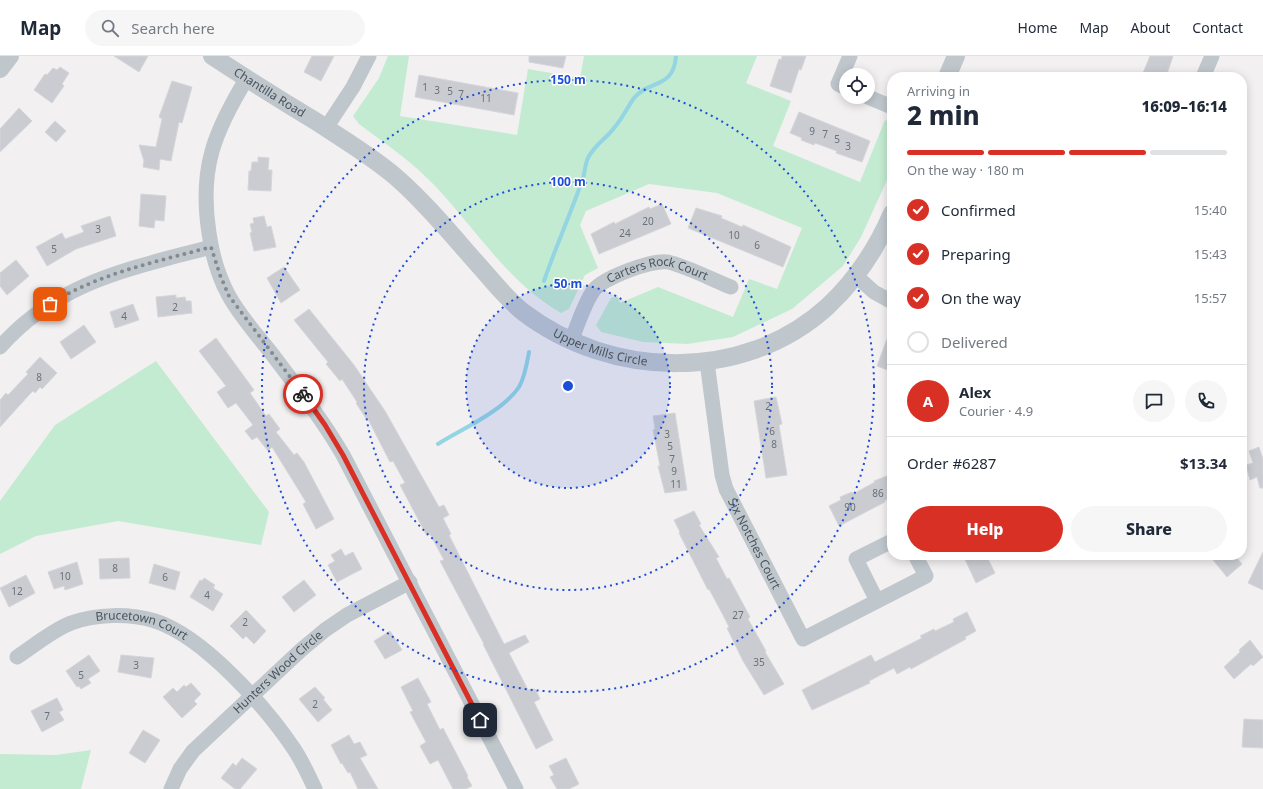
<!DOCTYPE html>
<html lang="en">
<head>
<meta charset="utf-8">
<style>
  body { margin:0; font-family:"Noto Sans",sans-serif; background:#f6f6f7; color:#1f2937; height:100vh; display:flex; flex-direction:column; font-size:15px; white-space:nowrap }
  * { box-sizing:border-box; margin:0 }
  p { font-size:13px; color:#747a83 }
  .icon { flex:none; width:22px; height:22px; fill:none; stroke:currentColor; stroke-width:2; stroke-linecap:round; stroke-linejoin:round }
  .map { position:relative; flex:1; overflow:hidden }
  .side { position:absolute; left:887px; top:16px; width:360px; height:488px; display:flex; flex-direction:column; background:#fff; border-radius:16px; box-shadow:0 2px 10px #0003 }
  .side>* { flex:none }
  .buttons { position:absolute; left:839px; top:12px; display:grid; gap:8px }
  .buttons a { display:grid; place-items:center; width:36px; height:36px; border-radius:50%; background:#fff; box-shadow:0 2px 10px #0003; font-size:20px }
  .pin { position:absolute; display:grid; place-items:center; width:34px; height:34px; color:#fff; margin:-17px; border-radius:8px; box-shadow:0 2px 6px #0006 }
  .courier { position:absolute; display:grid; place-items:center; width:40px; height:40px; margin:-20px; border:3px solid #d93025; border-radius:50%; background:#fff; color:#222; box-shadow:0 1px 5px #0007 }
  .headline em { font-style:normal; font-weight:800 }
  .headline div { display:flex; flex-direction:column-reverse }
  .headline { display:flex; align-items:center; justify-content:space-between; height:68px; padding:0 20px }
  h1 { font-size:26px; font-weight:800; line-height:30px }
  .bar { display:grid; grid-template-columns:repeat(4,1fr); gap:6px 4px; align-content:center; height:48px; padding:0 20px }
  .bar i { height:5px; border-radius:3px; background:#e0e1e3 }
  .bar .on { background:#d93025 }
  .bar p { grid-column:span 4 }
  .line { display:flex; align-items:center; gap:10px; padding:0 20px; border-top:1px solid #e0e1e3 }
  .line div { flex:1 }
  .round { display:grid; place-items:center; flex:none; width:42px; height:42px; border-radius:21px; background:#f6f6f7 }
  ol { padding:0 20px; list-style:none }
  li { display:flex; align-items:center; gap:12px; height:44px }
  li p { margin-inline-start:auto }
  li .icon { padding:4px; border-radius:50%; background:#d93025; color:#fff; stroke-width:4 }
  li:last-child { color:#747a83 }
  li i { width:22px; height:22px; border:2px solid #e0e1e3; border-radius:50% }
  .button { display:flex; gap:8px; margin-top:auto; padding:8px 20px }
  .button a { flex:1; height:46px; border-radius:24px; background:#d93025; color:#fff; font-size:16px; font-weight:800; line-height:46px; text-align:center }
  .button a+a { background:#f6f6f7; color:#1f2937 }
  header { display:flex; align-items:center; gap:24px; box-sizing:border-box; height:56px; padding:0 20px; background:#fff; border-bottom:1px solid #e0e1e3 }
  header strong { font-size:19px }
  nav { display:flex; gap:22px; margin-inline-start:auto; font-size:14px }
  .search { width:280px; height:36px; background:#f6f6f7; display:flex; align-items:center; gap:10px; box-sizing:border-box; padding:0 14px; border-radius:22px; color:#747a83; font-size:15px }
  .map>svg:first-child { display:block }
  .green { fill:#c3ebd1 }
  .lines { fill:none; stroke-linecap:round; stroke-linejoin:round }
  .stream { stroke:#94d5e3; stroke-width:4 }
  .building { fill:#caccd1; stroke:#d4d6da }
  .minor { stroke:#bfc7cd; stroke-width:15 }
  .tertiary { stroke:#bfc7cd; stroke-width:18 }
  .done { stroke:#848a8f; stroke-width:4; stroke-dasharray:0 7.2 }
  .route { stroke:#d93025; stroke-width:5 }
  .ring { fill:none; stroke:#1d4ed8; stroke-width:2; stroke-dasharray:2 4 }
  .labels { text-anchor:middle; stroke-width:3; stroke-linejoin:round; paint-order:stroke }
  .number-label { font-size:10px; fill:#697178 }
  .street-label { font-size:12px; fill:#49535b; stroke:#fff }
  .centre { fill:#1d4ed8; stroke:#fff; stroke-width:2 }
  .ring-label { font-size:12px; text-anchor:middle; font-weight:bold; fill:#1d4ed8; stroke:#fff; stroke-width:3; stroke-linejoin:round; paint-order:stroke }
</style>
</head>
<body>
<header>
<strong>Map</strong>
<div class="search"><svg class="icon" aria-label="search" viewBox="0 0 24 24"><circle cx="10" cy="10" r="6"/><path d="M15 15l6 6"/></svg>Search here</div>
<nav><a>Home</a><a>Map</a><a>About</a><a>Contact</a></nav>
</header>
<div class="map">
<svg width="1263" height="733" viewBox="0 0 1263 733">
  <rect width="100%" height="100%" fill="#f2f0f0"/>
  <!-- green -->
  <g class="green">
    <path d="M388 0H409L400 60 517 79 528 13 580 22 584 0H757L746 27 791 45 773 90 860 126 885 64 892 67V113L861 181 843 210 792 253 733 281 687 288 643 286 601 276 596 269 611 242 617 240 620 247 658 231 733 261 749 223 777 233 802 172 717 137 649 128 586 155 580 169 598 212 585 219 569 253 561 257C510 228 477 175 437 132 414 107 386 88 359 68L353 60 379 22Z"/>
    <path d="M156 305 269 456 261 489 118 465 36 480 0 498V445L55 369Z"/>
    <path d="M91 694 81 733H0V698L56 699Z"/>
  </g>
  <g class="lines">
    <!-- stream -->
    <g class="stream">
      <path d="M544 225C556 190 571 157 583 122 585 116 585 108 588 102 595 88 606 83 614 72 622 63 627 52 634 42 648 24 674 33 676 0"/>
      <path d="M438 388C462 373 503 355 519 331 525 321 527 307 529 296"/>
    </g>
  </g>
  <!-- building -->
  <g class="building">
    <path d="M114 0H148L139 16Z"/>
    <path d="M312 0H334L321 25 304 16Z"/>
    <path d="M529 0H566L563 12 529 6Z"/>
    <path d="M782 0H806L801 14 799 13 791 37 770 30 779 3 781 4Z"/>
    <path d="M1150 0H1173L1166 21H1154L1143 17Z"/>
    <path d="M60 11 69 17 62 28 64 30 52 47 34 34 45 18 47 19 53 12 57 14Z"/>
    <path d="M419 19 518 37 514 59 415 41Z"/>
    <path d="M172 25 192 31 182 67 179 66 171 105 160 103 159 114 143 111 144 105 139 89 156 91 162 63 159 61Z"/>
    <path d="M19 52 32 65 0 96V73Z"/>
    <path d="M799 56 870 85 862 106 836 97 837 95 815 87 814 89 801 84 802 82 790 77Z"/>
    <path d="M55 65 66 75 56 86 45 76Z"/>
    <path d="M258 101 269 102 268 114H272L271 135 248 134 249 115H251L252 106H258Z"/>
    <path d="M141 138 166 140 164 165 155 164 154 172 139 170Z"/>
    <path d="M662 148 671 168 599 198 591 178 614 166 615 168 649 151 650 153Z"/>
    <path d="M696 152 722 160 721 162 742 171 743 169 791 191 783 211 688 172Z"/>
    <path d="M110 160 116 180 76 193 47 210 36 191 62 177 65 183 84 176 81 170Z"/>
    <path d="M264 160 267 171 271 170 276 191 254 195 250 177 252 176 250 168 254 167 253 162Z"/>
    <path d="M16 204 29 220 7 239 0 230V217Z"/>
    <path d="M284 211 300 234 281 247 267 222Z"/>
    <path d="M176 239V242L185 241 186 245H191L192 257 158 261 156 241Z"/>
    <path d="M133 248 139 264 115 272 110 256Z"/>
    <path d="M309 253 354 309 385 355 439 451 444 449 449 459 443 462 451 478 449 479 504 588 525 579 529 586 509 597 528 634 535 633 540 643 534 646 553 684 536 693 483 588H484L440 505 444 504 430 478 427 480 400 429 405 427 393 405 390 406 368 363 367 364 356 347 357 346 342 323 340 325 326 308 328 306 294 264Z"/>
    <path d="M84 269 96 286 71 303 60 286Z"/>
    <path d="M891 272 892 314 890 315 877 310Z"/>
    <path d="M216 282 254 334 250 337 266 360 269 358 280 373 276 376 294 399 297 397 304 406 334 463 316 473 303 448 306 446 272 391 268 395 257 381 252 384 245 375 253 369 236 347 228 352 217 336 226 330 199 295Z"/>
    <path d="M40 301 57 317 42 333 40 331 35 337 33 335 29 339 0 371V344L6 337 8 339 28 318 26 316Z"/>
    <path d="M776 341 782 368 779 369 787 419 766 422 754 345Z"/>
    <path d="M675 357 687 434 665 437 658 410H660L653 374 655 373 653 360Z"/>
    <path d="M1259 391 1263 403V432H1260L1257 421 1250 424 1246 409 1253 407 1249 395Z"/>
    <path d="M892 418V441L884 445 885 446 839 470 829 450 841 444 840 441 852 436 853 438 875 426 874 425Z"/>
    <path d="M694 455 701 468 699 469 719 501 716 502 727 523 729 522 750 561 748 563 766 595 765 596 784 628 764 639 743 605 727 572 729 571 723 559 709 533 708 534 679 477 680 476 674 464Z"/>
    <path d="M341 493 345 500 353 496 362 513 337 526 328 509 335 505 331 499Z"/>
    <path d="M1263 496V534L1248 527Z"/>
    <path d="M963 499H986L995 517 976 527Z"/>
    <path d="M1209 499H1234L1242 508 1227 521Z"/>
    <path d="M129 502 130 522 100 523 99 503Z"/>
    <path d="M77 506 83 528 65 534 64 530 54 533 48 516Z"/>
    <path d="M154 508 180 516 175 534 149 527Z"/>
    <path d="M26 519 35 537 9 551 0 532Z"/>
    <path d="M204 522 215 529 213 532 223 538 213 555 190 541 200 524 202 525Z"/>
    <path d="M304 524 316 539 294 556 282 541Z"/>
    <path d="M246 554 266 575 254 588 246 580 243 583 230 570Z"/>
    <path d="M967 556 976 575 965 581 966 583 911 613 910 611 897 618 894 612 869 625 870 627 812 654 802 634 871 599 875 606 922 582 920 580 934 573 935 575 954 566 953 563Z"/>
    <path d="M390 575 402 594 385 603 374 585Z"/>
    <path d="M1250 584 1263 601 1253 610 1251 608 1234 623 1224 611 1240 596 1239 594Z"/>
    <path d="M89 599 100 615 88 623 91 627 81 633 79 630 77 631 66 615Z"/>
    <path d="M121 599 154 602 151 622 118 616Z"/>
    <path d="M418 622 431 646 427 648 440 674 443 672 468 720 467 721 472 730 466 733H453L438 704 430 708 420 690 426 686 410 656 413 655 401 631Z"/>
    <path d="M191 627 201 638 194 645 197 648 182 662 163 641 173 632 177 636 184 629 186 631Z"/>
    <path d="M315 631 325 642 323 643 332 654 318 666 299 643Z"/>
    <path d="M57 642 63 654 59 656 64 664 42 676 31 655Z"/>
    <path d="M1244 663 1263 664V692L1242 691Z"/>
    <path d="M143 674 160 684 145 707 129 697Z"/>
    <path d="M349 679 354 688 360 686 367 699 360 702 378 733H358L350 716 348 717 342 707 341 708 331 689Z"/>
    <path d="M242 702 257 713 240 733H235L221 722 233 707 236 710Z"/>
    <path d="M566 702 579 728 569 733H557L550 721 554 719 549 710Z"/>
  </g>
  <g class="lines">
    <!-- minor -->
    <g class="minor">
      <path d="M1203 21 1212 0"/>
      <path d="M247 22C214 76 199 113 209 177 212 198 218 220 229 240 240 260 257 279 272 298 297 331 322 363 343 399L516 733"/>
      <path d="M846 32 838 28 850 0"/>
      <path d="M868 41 892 51"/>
      <path d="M326 72 353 31 369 0"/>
      <path d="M855 219 874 236 892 246"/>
      <path id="s1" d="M571 285C578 269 583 250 593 235 602 222 653 203 668 206 686 210 713 224 731 231"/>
      <path d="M0 291C59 225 129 213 211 191"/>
      <path id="s2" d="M707 306 722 419 726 433 803 583 926 520 915 499"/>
      <path d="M877 545 856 503 892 485"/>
      <path id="s3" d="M17 601C34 590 51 575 71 567 96 558 129 557 155 565 203 580 266 651 294 693 302 705 309 720 315 733"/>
      <path id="s4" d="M171 733 180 713 193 695 301 594 325 574 347 559 410 526"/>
    </g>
    <!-- tertiary -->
    <g class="tertiary">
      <path id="s5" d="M212 0C247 23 282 45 317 66 344 84 373 101 397 122 428 149 455 183 482 213 495 228 507 243 523 256 611 323 743 327 827 251 855 225 877 192 892 157"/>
      <path d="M0 13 10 0"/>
      <path d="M947 21 956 0"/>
    </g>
  </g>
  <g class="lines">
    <!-- done -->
    <path class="done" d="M50 248C100 217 155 206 211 191L220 219 229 240 303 338"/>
    <!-- route -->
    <path class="route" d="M303 338 325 369 343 399 480 664"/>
  </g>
  <!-- distance rings -->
  <circle cx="568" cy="330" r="102" fill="#1d4ed8" fill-opacity=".12"/>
  <g class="ring">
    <circle cx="568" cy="330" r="102"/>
    <circle cx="568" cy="330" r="204"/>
    <circle cx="568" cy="330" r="306"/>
  </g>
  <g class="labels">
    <!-- number labels -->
    <g class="number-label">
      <text x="425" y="35">1</text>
      <text x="437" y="38">3</text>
      <text x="450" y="39">5</text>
      <text x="461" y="42">7</text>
      <text x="486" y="46">11</text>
      <text x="812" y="79">9</text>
      <text x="825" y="82">7</text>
      <text x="837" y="87">5</text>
      <text x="848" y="94">3</text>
      <text x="648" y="169">20</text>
      <text x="98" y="177">3</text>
      <text x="625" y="181">24</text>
      <text x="734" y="183">10</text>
      <text x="757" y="193">6</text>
      <text x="54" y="197">5</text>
      <text x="175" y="255">2</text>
      <text x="124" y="264">4</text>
      <text x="39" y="325">8</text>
      <text x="768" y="354">2</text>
      <text x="772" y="379">6</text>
      <text x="667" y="382">3</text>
      <text x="774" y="392">8</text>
      <text x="670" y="394">5</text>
      <text x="672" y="407">7</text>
      <text x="674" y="419">9</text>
      <text x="676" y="432">11</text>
      <text x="878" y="441">86</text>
      <text x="850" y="455">90</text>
      <text x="115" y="516">8</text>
      <text x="65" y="524">10</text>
      <text x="165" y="525">6</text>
      <text x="17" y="539">12</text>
      <text x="207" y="543">4</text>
      <text x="738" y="563">27</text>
      <text x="245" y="570">2</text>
      <text x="759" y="610">35</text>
      <text x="136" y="613">3</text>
      <text x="81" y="623">5</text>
      <text x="315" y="652">2</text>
      <text x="47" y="664">7</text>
    </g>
    <!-- street labels -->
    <g class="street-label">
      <text dy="4" stroke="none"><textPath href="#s5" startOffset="68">Chantilla Road</textPath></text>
      <text dy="4" stroke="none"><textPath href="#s1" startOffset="126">Carters Rock Court</textPath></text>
      <text dy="4" stroke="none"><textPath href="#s5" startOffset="492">Upper Mills Circle</textPath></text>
      <text dy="4" stroke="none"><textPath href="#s2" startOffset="190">Six Notches Court</textPath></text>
      <text dy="4" stroke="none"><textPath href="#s3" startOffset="137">Brucetown Court</textPath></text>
      <text dy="4" stroke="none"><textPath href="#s4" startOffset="160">Hunters Wood Circle</textPath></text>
    </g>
  </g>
  <circle cx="568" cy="330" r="6" class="centre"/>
  <g class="ring-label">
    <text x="568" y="28">150 m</text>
    <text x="568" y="130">100 m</text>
    <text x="568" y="232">50 m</text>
  </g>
</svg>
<div class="buttons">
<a><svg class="icon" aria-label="locate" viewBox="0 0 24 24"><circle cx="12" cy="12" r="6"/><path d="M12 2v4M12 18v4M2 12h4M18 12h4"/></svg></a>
</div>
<div class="pin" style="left:50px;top:248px;background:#ea580c"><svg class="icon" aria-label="bag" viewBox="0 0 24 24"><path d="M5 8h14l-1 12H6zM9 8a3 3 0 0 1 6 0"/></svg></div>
<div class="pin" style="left:480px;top:664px;background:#1f2937"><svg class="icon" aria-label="home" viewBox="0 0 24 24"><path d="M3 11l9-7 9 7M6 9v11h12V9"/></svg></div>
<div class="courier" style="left:303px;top:338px"><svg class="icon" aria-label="bike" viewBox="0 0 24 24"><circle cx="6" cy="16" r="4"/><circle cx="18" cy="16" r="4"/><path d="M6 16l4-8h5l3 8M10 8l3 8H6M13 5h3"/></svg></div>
<section class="side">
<div class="headline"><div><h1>2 min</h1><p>Arriving in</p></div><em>16:09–16:14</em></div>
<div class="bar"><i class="on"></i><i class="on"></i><i class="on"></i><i></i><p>On the way · 180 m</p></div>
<ol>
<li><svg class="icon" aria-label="check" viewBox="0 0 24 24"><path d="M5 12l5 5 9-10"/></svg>Confirmed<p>15:40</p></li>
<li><svg class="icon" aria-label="check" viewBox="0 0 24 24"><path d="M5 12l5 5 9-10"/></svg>Preparing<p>15:43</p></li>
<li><svg class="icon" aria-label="check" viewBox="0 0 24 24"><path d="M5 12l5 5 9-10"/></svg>On the way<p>15:57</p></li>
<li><i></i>Delivered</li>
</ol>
<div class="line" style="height:72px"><b class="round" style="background:#d93025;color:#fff">A</b><div><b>Alex</b><p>Courier · 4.9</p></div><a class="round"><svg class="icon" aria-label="chat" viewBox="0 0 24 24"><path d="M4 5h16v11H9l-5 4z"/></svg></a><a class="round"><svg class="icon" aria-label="phone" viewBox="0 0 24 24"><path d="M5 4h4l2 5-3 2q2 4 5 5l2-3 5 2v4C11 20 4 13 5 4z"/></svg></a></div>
<div class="line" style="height:52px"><div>Order #6287</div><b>$13.34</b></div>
<div class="button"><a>Help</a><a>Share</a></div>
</section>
</div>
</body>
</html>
